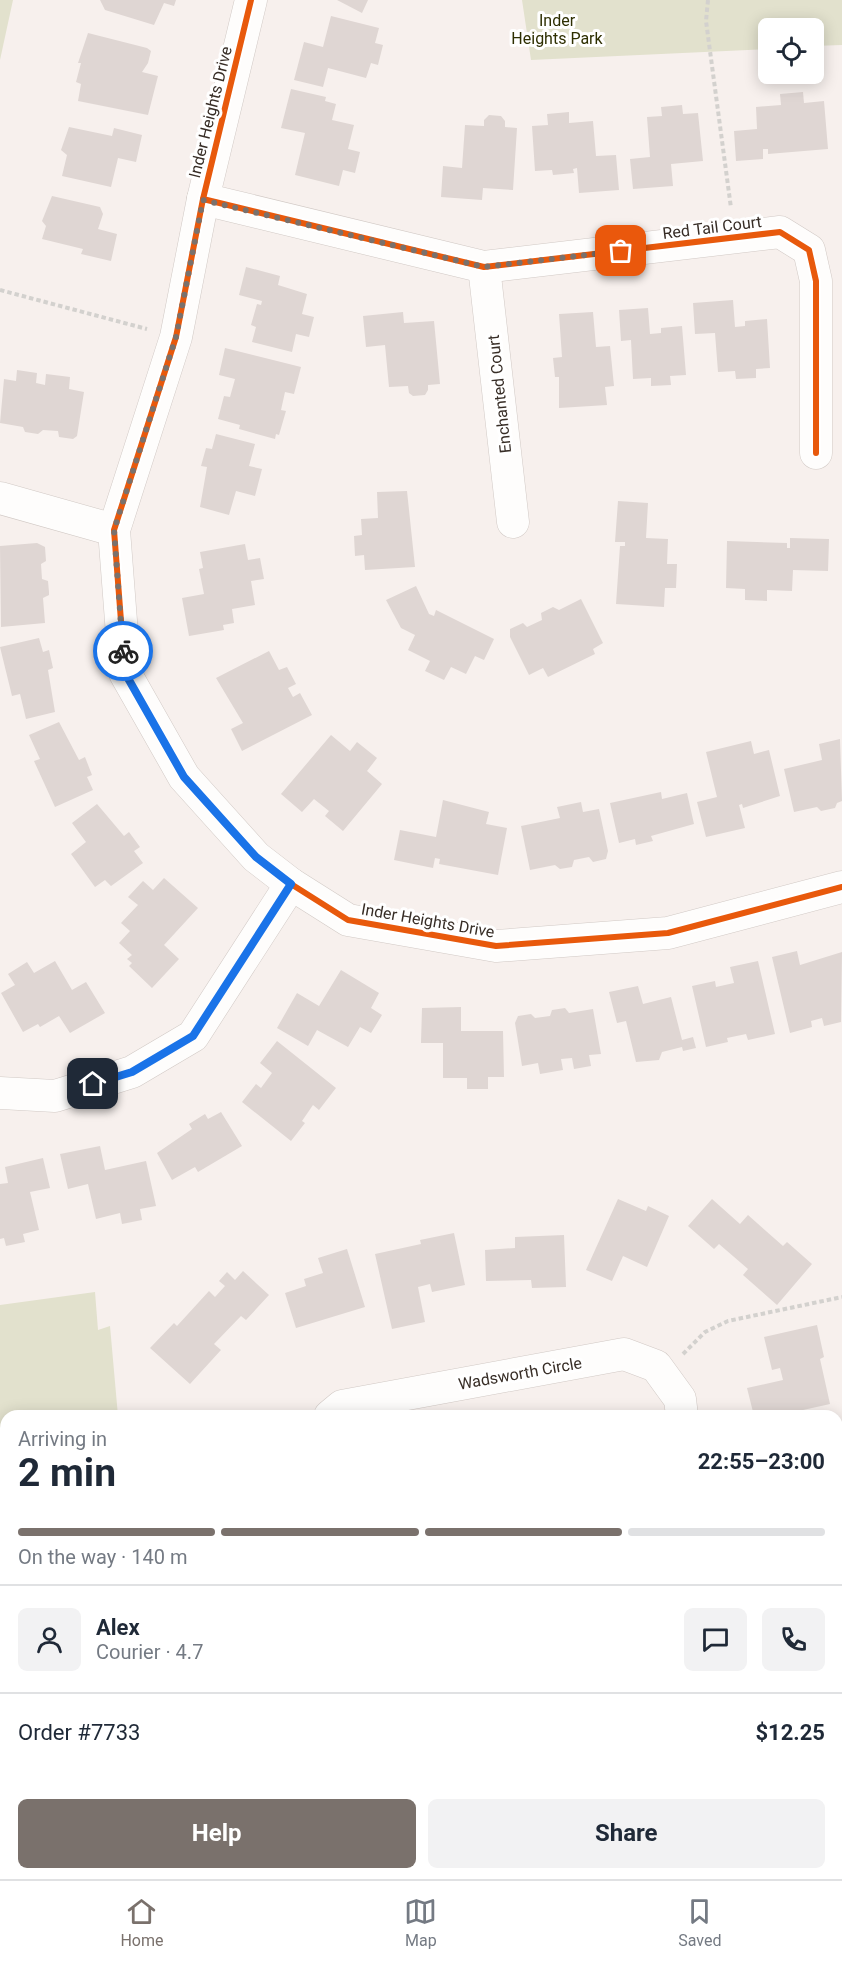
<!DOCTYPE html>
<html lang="en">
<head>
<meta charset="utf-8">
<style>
  body { margin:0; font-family:Roboto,sans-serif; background:#f2f2f3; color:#1f2937; height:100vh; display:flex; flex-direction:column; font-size:22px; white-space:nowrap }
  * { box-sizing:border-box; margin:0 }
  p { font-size:20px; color:#747a83 }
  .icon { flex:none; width:33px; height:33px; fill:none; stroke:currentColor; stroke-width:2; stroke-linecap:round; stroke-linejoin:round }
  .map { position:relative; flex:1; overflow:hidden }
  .side { position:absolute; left:0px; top:1410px; width:843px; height:470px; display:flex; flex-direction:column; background:#fff; border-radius:18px 18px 0 0; box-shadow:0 3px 15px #0003 }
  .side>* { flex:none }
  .buttons { position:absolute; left:758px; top:18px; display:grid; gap:12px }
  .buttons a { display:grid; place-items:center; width:66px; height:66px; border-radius:9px; background:#fff; box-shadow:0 3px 15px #0003; font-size:30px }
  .pin { position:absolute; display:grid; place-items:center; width:51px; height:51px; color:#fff; margin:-26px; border-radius:12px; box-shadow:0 3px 9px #0006 }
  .courier { position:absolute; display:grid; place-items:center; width:60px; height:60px; margin:-30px; border:4px solid #1a73e8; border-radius:50%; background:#fff; color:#222; box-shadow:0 2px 8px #0007 }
  .headline em { font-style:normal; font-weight:700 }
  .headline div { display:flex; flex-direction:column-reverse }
  .headline { display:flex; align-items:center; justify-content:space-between; height:102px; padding:0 18px }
  h1 { font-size:39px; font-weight:700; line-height:45px }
  .bar { display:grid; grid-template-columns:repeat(4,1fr); gap:9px 6px; align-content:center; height:72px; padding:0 18px }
  .bar i { height:8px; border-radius:4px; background:#e0e1e3 }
  .bar .selected { background:#7a716c }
  .bar p { grid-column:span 4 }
  .line { display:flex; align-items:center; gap:15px; padding:0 18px; border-top:2px solid #e0e1e3 }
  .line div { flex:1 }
  .round { display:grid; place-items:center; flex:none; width:63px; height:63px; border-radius:9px; background:#f2f2f3 }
  .cta { display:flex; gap:12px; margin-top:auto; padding:12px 18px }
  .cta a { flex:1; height:69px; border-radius:9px; background:#7a716c; color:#fff; font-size:24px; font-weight:700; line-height:69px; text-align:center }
  .cta a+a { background:#f2f2f3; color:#1f2937 }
  .tabs { display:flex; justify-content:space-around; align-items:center; height:84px; border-top:2px solid #e0e1e3; background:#fff; font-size:16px; color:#747a83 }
  .tabs a { display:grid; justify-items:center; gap:3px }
  .tabs .selected { color:#7a716c }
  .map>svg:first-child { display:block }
  .green { fill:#e2e1cd }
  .building { fill:#dfd6d3 }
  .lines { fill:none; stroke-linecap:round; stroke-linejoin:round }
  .street-casing { stroke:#d1c9c5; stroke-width:33 }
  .path { stroke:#d3d1ce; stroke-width:4; stroke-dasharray:4.5 3; stroke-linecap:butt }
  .street { stroke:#fefdfc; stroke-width:32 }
  .cycleway-casing { stroke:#fff; stroke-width:10 }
  .cycleway { stroke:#e8590c; stroke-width:6 }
  .done { stroke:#7a716c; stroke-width:6; stroke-dasharray:0 10.8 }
  .route { stroke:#1a73e8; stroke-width:8 }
  .labels { text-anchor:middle; stroke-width:6; stroke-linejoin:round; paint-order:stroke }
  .park-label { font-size:16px; fill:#2e2f02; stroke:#fff }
  .street-label { font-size:16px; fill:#372d26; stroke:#fff }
</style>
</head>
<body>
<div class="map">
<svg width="842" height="1879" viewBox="0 0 842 1879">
  <rect width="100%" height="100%" fill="#f7f0ed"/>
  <!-- green -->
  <g class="green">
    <path d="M0 0H13L0 60Z"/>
    <path d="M522 0H842V45L813 46V28H768V49L531 60Z"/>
    <path d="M95 1292 98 1330 110 1326 118 1416H6V1874H143V1879H0V1305Z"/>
  </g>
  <!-- building -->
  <g class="building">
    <path d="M100 0H176L174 6 164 3 154 25 105 10Z"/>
    <path d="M337 0H368L362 13Z"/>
    <path d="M331 16 379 28 375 43 383 45 378 65 371 63 366 78 328 68 323 87 294 80 304 42 323 47Z"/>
    <path d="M88 33 147 48 151 51 148 63 142 72 158 76 148 115 78 101 81 84 76 82 81 63H78Z"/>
    <path d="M291 89 326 97 325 101 336 104 332 120 354 125 348 149 360 152 355 173 343 170 339 186 295 175 305 133 281 128Z"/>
    <path d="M803 92 804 103 824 101 828 149 768 154V149H763V159L736 161 734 131 757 129 756 107 781 105 780 94Z"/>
    <path d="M682 105 683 114 698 113 703 161 671 164 673 186 633 189 630 159 650 157 647 117 662 116 661 107Z"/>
    <path d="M569 112V123L593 121 596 156 616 155 619 190 579 193 577 168 573 169 574 173 553 175 552 170 535 171 532 126 548 125 547 114Z"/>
    <path d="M489 115 501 116 505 121V127L517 128 513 190 483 188 482 200 441 197 443 166 462 168 465 125 484 126V120Z"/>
    <path d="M69 127 112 136 114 128 142 135 136 162 118 158 111 187 62 176 67 155 61 150Z"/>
    <path d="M52 196 100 207 103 214 98 229 117 234 111 261 81 254 83 249 42 239 46 226 42 221Z"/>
    <path d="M246 267 280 276 278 285 307 294 302 314 314 317 309 337 296 334 292 352 252 342 256 327 251 325 257 304 261 305 262 301 239 295Z"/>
    <path d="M733 300 735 327 745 326V321L767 319 770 368 756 369V378L736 379 735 371 718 372 715 333 695 334 693 303Z"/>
    <path d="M648 308 650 334 661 333V328L682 326 686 375 670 376 671 385 651 386V378L633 379 631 340 621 341 619 310Z"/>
    <path d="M403 312 404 323 434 321 440 384 428 385V390L425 395 413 396 409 393 408 386 389 387 385 345 366 347 363 316Z"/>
    <path d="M593 312 596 347 610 346 614 386 605 387 607 405 559 408V377H555L553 358 562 357 559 314Z"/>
    <path d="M225 348 301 367 294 394 285 392 281 410 286 411 279 435 276 434 275 439 239 429 240 425 218 419 224 396 230 397 235 379 219 375Z"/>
    <path d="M17 370 37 373 36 383 45 385 46 374 70 377 69 389 84 392 77 436 73 439 59 437 58 431 43 430 38 434 25 432 23 427 0 423 4 379 16 381Z"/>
    <path d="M216 434 255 444 249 466 262 469 255 496 236 491 229 515 200 507 207 467 201 466 206 448 212 449Z"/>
    <path d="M407 491 415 567 365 570 364 555 355 556 354 536 362 535 361 519 378 518 377 492Z"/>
    <path d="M618 501 648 503 646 538 668 539 667 564H677L676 588H665L664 607 616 604 620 546H625V542H615Z"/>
    <path d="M790 538 829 539 828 571 793 570 792 591 767 590V601L745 600V589L726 588 727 541 787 543V548H790Z"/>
    <path d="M37 543 45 547 46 561 41 564 42 579 48 581 49 592V595L43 598 45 623 1 627 0 546Z"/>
    <path d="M245 544 248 560 260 558 264 579 251 581 255 605 232 609 234 623 223 625 224 630 189 636 182 598 204 594 199 569 203 568 200 552Z"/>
    <path d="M416 586 429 614 434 616 436 610 494 639 484 660 475 656 466 674 451 667 444 680 425 671 430 661 408 650 415 635 401 628 386 600Z"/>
    <path d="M581 599 603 643 593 649 595 654 548 677 543 668 529 675 510 637V629L523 623 527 627 542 620 541 613 553 607 559 610Z"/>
    <path d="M39 638 43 652 49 650 53 668 48 670 55 712 26 719 20 694 12 696 0 647Z"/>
    <path d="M269 651 279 670 287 667 296 684 288 688 293 697 300 693 312 715 242 751 231 729 243 723 216 678Z"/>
    <path d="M59 722 79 760 85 757 92 775 87 777 93 790 55 807 34 761 40 759 29 735Z"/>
    <path d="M331 735 350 751 357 742 377 758 367 771 382 784 343 831 325 816 329 811 314 799 302 812 281 794Z"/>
    <path d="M840 739 842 801 837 803 835 808 821 811 817 807 794 812 784 769 822 760 819 744Z"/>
    <path d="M751 741 754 754 769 750 780 796 743 808 742 804 739 805 745 828 706 837 697 802 717 797 706 752Z"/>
    <path d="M661 792 662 799 687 793 694 824 651 836 653 841 636 845 635 839 619 843 610 803Z"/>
    <path d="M443 800 489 812 486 824 507 828 498 875 439 864 440 859 435 858 433 868 394 860 400 830 436 837Z"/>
    <path d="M581 802 583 812 599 809 608 851 606 859 593 862 589 857 574 860 572 867 560 869 555 865 530 870 521 826 560 818 557 807Z"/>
    <path d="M97 804 124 836 129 832 140 847 134 851 143 863 111 886 105 880 95 887 71 854 86 842 72 823Z"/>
    <path d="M164 878 198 908 164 945 179 959 152 988 129 966 132 963 127 959 132 955 119 943 130 931 121 923 138 905 128 897 143 881 153 890Z"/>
    <path d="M797 951 800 965 842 952 841 1022 824 1026 822 1018 811 1021 812 1027 790 1033 772 957Z"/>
    <path d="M55 961 72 990 86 982 105 1013 70 1033 59 1016 40 1027 38 1024 23 1032 1 993 15 985 8 974 27 962 34 973Z"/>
    <path d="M758 961 775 1034 748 1040 746 1034 727 1038 728 1042 706 1047 692 986 715 981 716 987 734 983 730 967Z"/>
    <path d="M341 970 379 993 371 1008 382 1015 371 1033 360 1027 348 1047 317 1030 308 1046 277 1028 297 993 319 1006Z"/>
    <path d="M638 986 643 1004 671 997 682 1040 693 1037 696 1048 683 1051 682 1047 662 1052 659 1060 636 1062 626 1021 617 1023 609 992Z"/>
    <path d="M461 1007V1031H503L504 1077H488V1089H467V1078H443V1043H421L422 1008Z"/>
    <path d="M565 1008 569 1013 593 1009 601 1054 589 1055 591 1066 574 1069 572 1058 561 1059 563 1070 540 1074 538 1063 522 1066 515 1023 518 1016 531 1014 535 1018 550 1016 552 1010Z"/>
    <path d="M277 1041 336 1088 319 1110 313 1105 302 1121 305 1123 291 1141 242 1102 256 1084 261 1088 272 1073 260 1063Z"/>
    <path d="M221 1112 242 1146 198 1172 195 1167 172 1180 157 1153 192 1129 189 1124 205 1114 208 1119Z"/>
    <path d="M100 1146 105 1170 146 1161 156 1206 140 1209 142 1220 122 1224 120 1213 96 1219 88 1184 68 1189 60 1154Z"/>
    <path d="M43 1158 50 1188 30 1192 39 1230 23 1234 25 1242 6 1246 4 1238 0 1239V1184L8 1183 5 1167Z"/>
    <path d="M618 1199 646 1211 648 1206 669 1216 647 1267 623 1256 612 1281 586 1270Z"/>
    <path d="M712 1199 740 1224 748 1215 783 1246 787 1242 812 1264 777 1305 743 1275 748 1269 719 1244 714 1249 688 1226Z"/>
    <path d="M454 1233 465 1285 432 1292 430 1284 418 1287 425 1322 392 1329 375 1254 421 1244 420 1240Z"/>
    <path d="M564 1235 566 1287 532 1288 531 1280 486 1281 485 1250 515 1248V1237Z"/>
    <path d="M347 1249 365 1307 296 1328 285 1293 306 1286 304 1279 323 1273 318 1258Z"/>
    <path d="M243 1271 269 1295 246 1320 241 1316 214 1344 221 1350 190 1384 150 1348 174 1323 177 1326 209 1291 215 1297 225 1286 219 1281 227 1272 235 1280Z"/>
    <path d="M817 1325 824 1357 820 1359 830 1404 776 1416H754L747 1388 783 1380 780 1368 772 1370 764 1337Z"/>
    <path d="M842 1556V1590L837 1591V1557Z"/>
    <path d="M838 1615 842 1633V1687L837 1689Z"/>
    <path d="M837 1845 842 1848V1879H814L817 1874H837Z"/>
    <path d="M236 1874H272V1879H237Z"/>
    <path d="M436 1874H477L478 1879H418Z"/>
    <path d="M638 1874H650L651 1879H616Z"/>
  </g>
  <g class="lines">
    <defs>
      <g id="street">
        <path d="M251 0 203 199 176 337 114 530 125 673 184 777 256 857 291 884 348 920 496 946 668 933 842 887"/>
        <path d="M203 199 484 267 780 232 809 250 816 281V453"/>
        <path d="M484 267 513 522"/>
        <path d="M0 498 114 530"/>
        <path d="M0 1093 55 1096 132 1072 193 1036 291 884"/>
        <path d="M330 1416 342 1406 624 1354 656 1366 680 1399 682 1416"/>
        <path d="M337 1874 338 1879"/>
        <path d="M717 1874V1879"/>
      </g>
    </defs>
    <!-- street casing -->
    <use href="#street" class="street-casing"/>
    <!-- path -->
    <g class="path">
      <path d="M708 0 706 21 731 208"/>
      <path d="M0 290 147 329"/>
      <path d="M683 1354 705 1332 728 1321 842 1297"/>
    </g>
    <!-- street -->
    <use href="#street" class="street"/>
    <defs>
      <g id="cycleway">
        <path d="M251 0 203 199 176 337 114 530 125 673 184 777 256 857 291 884 348 920 496 946 668 933 842 887"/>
        <path d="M203 199 484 267 780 232 809 250 816 281V453"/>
      </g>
    </defs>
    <!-- cycleway casing -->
    <use href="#cycleway" class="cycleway-casing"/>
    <!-- cycleway -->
    <use href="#cycleway" class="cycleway"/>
  </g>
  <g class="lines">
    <!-- done -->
    <path class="done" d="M123 651 114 530 176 337 203 200 484 267 621 251"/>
    <!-- route -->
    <path class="route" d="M93 1084 132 1072 193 1036 291 884 256 857 184 777 125 673 123 651"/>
  </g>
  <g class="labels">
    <!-- park labels -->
    <g class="park-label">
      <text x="557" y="26">Inder<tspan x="557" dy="18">Heights Park</tspan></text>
    </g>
    <!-- street labels -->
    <g class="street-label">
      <text transform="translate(210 112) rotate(-76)" y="6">Inder Heights Drive</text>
      <text transform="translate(712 227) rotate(-7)" y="6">Red Tail Court</text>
      <text transform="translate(499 394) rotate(-96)" y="6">Enchanted Court</text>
      <text transform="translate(428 920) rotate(10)" y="6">Inder Heights Drive</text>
      <text transform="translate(520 1373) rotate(-10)" y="6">Wadsworth Circle</text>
    </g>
  </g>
</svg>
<div class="buttons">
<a><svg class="icon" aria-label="locate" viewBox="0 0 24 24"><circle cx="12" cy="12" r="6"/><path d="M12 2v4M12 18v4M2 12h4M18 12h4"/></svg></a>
</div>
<div class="pin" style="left:621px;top:251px;background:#ea580c"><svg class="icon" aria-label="bag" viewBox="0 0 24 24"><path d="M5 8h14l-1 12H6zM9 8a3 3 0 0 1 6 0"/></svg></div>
<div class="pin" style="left:93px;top:1084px;background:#1f2937"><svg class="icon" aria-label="home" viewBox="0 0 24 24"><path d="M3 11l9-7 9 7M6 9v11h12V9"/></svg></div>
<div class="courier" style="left:123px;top:651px"><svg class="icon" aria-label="bike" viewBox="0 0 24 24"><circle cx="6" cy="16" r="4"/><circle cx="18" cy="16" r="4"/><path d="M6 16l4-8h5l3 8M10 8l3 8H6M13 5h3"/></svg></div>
<section class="side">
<div class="headline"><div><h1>2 min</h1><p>Arriving in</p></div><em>22:55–23:00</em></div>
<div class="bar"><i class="selected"></i><i class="selected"></i><i class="selected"></i><i></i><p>On the way · 140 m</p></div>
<div class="line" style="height:108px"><a class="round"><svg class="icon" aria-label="person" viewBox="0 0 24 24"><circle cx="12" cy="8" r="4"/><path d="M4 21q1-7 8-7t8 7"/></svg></a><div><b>Alex</b><p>Courier · 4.7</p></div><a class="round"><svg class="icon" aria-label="chat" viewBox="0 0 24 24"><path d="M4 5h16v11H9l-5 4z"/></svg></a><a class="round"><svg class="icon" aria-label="phone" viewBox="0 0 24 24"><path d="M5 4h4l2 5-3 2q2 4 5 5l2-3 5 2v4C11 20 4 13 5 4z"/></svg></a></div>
<div class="line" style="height:78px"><div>Order #7733</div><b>$12.25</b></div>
<div class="cta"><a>Help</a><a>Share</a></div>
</section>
</div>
<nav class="tabs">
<a class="selected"><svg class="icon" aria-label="home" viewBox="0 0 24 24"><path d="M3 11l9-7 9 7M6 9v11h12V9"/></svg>Home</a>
<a><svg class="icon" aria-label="map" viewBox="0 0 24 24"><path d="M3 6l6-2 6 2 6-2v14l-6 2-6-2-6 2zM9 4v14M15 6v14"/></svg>Map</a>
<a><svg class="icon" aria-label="saved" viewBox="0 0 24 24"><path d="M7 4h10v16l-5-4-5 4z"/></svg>Saved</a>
</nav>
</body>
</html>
